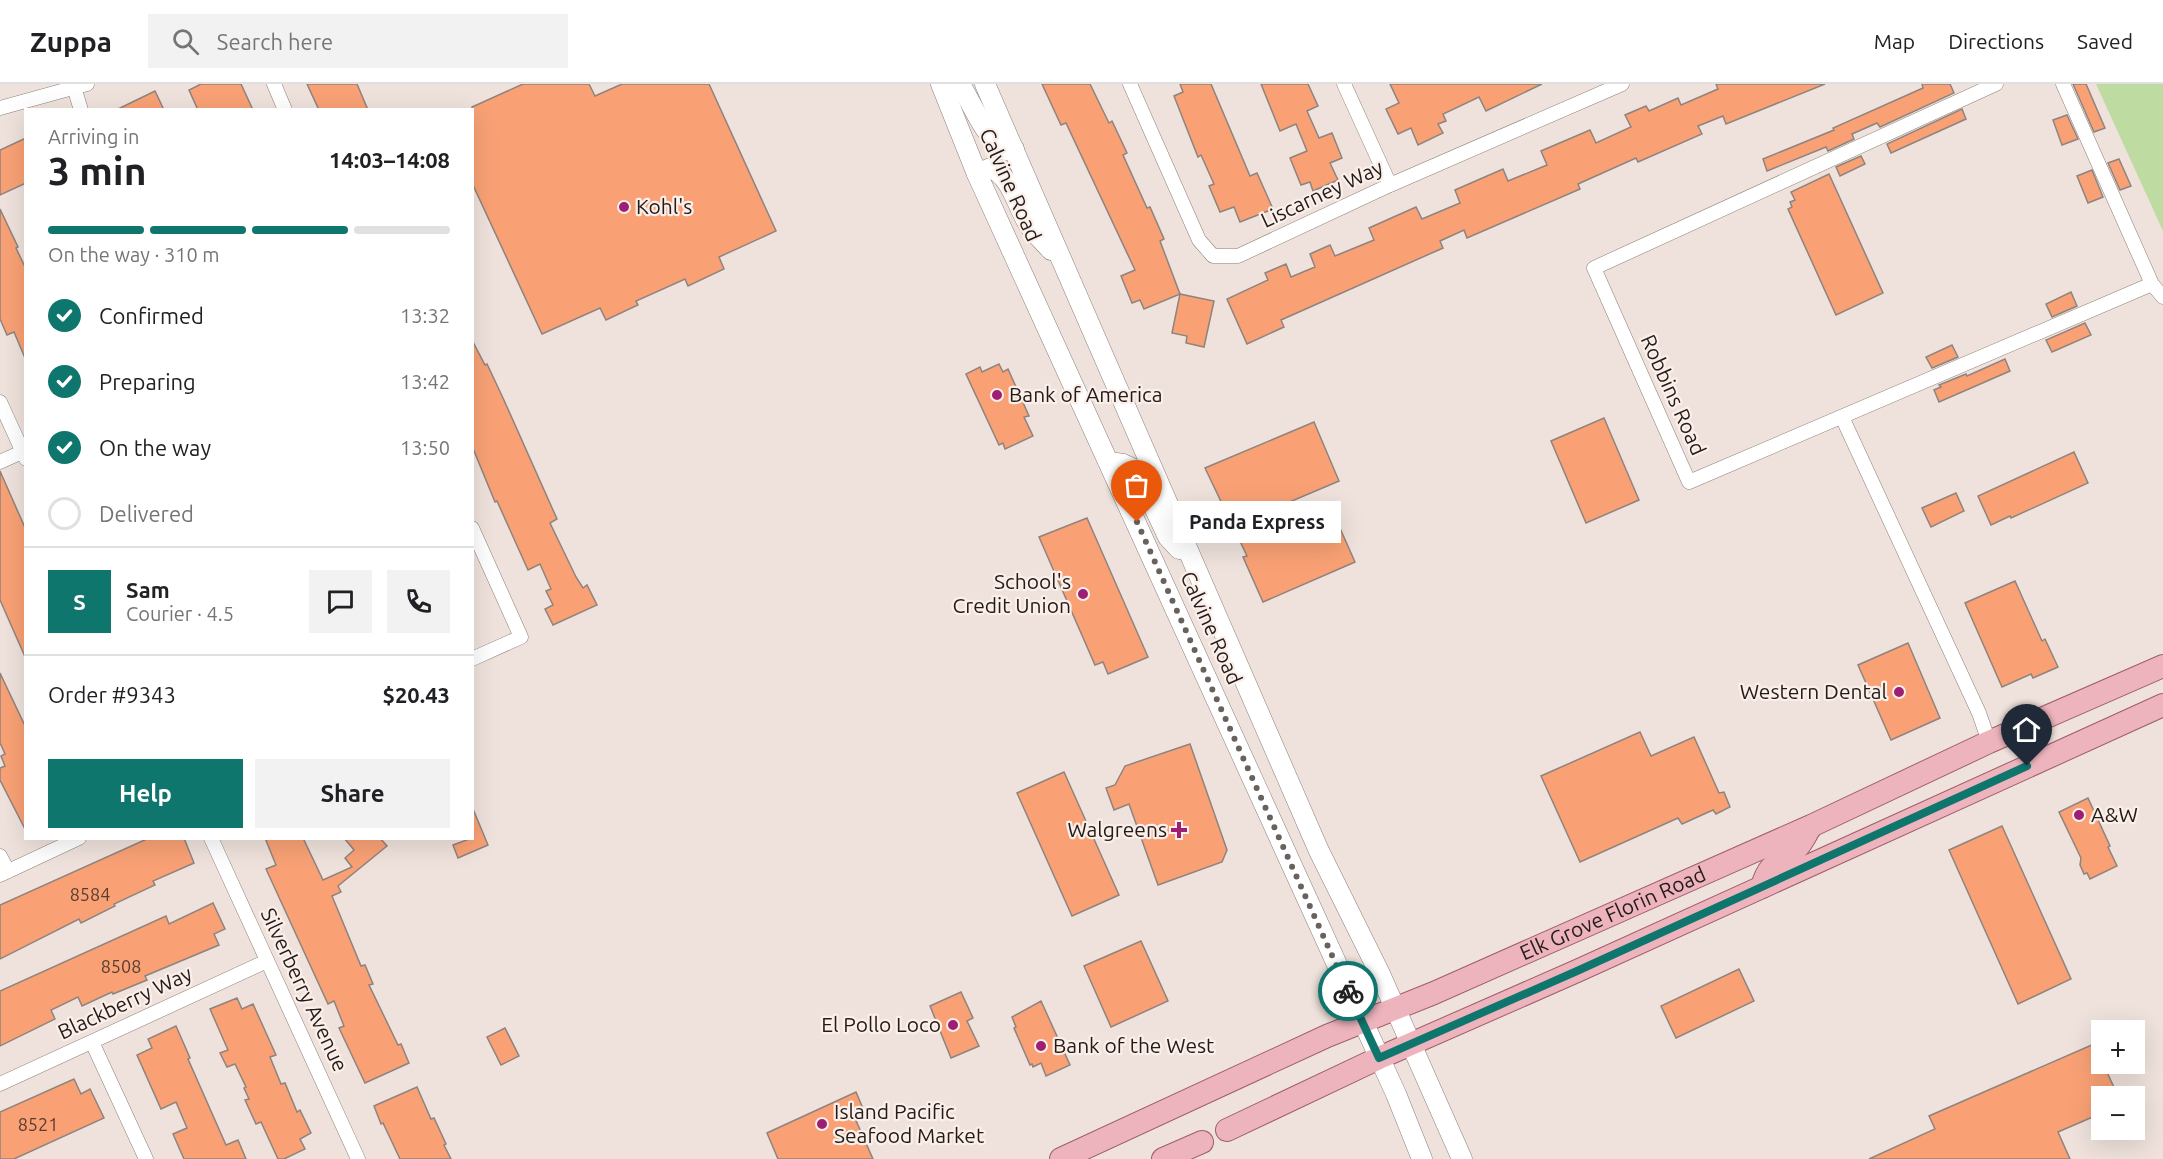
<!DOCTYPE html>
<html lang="en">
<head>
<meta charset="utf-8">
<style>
  body { margin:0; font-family:Ubuntu,sans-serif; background:#f2f2f2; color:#202124; height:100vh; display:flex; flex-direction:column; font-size:22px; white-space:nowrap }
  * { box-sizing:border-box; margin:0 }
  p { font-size:20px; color:#757577 }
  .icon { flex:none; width:33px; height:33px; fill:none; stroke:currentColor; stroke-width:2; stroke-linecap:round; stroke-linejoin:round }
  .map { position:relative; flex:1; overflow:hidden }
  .drawer { position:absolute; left:24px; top:24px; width:450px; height:732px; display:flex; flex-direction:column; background:#fff; border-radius:0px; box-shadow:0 6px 24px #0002 }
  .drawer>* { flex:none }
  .fabs { position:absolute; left:2091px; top:936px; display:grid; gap:12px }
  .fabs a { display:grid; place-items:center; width:54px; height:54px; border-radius:0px; background:#fff; box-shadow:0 6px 24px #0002; font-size:30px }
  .pin { position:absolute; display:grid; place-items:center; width:51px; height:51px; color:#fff; margin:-62px -26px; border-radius:50% 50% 50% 0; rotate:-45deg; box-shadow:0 0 6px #0007 }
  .pin .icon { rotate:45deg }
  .courier { position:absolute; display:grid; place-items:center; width:60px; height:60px; margin:-30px; border:4px solid #0f766e; border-radius:50%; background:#fff; color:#222; box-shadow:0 2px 8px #0007 }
  .bubble { position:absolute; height:42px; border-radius:0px; background:#fff; box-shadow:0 6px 24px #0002; font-size:20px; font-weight:700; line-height:42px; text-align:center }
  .summary em { font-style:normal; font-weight:700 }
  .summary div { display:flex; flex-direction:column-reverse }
  .summary { display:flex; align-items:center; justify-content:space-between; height:102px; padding:0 24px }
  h1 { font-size:39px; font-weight:700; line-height:45px }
  .bar { display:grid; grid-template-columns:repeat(4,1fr); gap:9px 6px; align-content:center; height:72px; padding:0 24px }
  .bar i { height:8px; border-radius:4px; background:#e0e0e0 }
  .bar .current { background:#0f766e }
  .bar p { grid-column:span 4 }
  .line { display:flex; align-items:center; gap:15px; padding:0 24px; border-top:2px solid #e0e0e0 }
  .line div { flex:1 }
  .round { display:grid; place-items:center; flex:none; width:63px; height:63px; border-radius:0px; background:#f2f2f2 }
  ol { padding:0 24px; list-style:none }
  li { display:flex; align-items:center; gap:18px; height:66px }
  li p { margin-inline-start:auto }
  li .icon { padding:6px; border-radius:50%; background:#0f766e; color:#fff; stroke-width:4 }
  li:last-child { color:#757577 }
  li i { width:33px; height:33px; border:3px solid #e0e0e0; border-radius:50% }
  .action { display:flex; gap:12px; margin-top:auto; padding:12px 24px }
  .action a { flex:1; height:69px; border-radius:0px; background:#0f766e; color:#fff; font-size:24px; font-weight:700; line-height:69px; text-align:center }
  .action a+a { background:#f2f2f2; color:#202124 }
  header { display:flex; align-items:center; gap:36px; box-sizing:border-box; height:84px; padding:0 30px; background:#fff; border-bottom:2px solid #e0e0e0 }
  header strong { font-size:28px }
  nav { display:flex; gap:33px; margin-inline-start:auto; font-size:21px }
  .search { width:420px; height:54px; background:#f2f2f2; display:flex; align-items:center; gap:15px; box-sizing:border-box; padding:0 21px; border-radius:0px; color:#757577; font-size:22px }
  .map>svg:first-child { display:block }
  .green { fill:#bedba1 }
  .building { fill:#f9a175; stroke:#8f837e; stroke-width:1.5 }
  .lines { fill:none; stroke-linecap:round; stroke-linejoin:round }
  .street-casing { stroke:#8b807a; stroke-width:15 }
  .secondary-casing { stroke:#8b807a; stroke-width:21 }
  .primary-casing { stroke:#9e5e69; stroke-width:24 }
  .street { stroke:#fff; stroke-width:14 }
  .secondary { stroke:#fff; stroke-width:20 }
  .primary { stroke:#eeb4be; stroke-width:22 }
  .done { stroke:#69615e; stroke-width:6; stroke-dasharray:0 10.8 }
  .route { stroke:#0f766e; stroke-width:8 }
  .poi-dot { fill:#9d1e73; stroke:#fcefe9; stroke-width:2 }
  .labels { text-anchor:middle; stroke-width:4.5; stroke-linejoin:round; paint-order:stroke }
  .number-label { font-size:18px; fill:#573d31 }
  .street-label { font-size:21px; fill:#211c1a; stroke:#fcefe9 }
  .poi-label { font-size:21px; fill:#211c1a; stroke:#fcefe9; text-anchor:start }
</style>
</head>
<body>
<header>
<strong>Zuppa</strong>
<div class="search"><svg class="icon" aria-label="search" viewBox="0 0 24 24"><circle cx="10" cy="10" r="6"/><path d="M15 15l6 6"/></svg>Search here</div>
<nav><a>Map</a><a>Directions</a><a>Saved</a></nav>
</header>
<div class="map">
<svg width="2163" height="1075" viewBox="0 0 2163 1075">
  <rect width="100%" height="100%" fill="#efe2dc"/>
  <!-- green -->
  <path class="green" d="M2096 0H2163V147Z"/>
  <!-- building -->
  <g class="building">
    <path d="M201 0H241L253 26H198L189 6Z"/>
    <path d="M307 0H357L368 26H319Z"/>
    <path d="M523 0H589L595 12 622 0H709L776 147 719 173 724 185 688 202 685 195 636 217 638 221 606 236 600 224 542 250 472 99V23Z"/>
    <path d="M1042 0H1090L1109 39 1112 37 1127 69 1123 71 1147 124 1150 123 1164 155 1160 157 1180 210 1214 217 1204 263 1186 259 1187 252 1172 249 1180 210 1144 225 1140 216 1132 219 1121 192 1135 186 1066 39 1061 41Z"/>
    <path d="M1180 0H1211L1250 92 1257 89 1273 125 1240 138 1234 123 1220 128 1209 102 1214 100 1201 71 1198 73 1174 12 1183 8Z"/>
    <path d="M1261 0H1308L1318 22 1307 27 1319 54 1332 49 1342 74 1330 79 1338 96 1313 107 1310 98 1301 101 1290 74 1307 67 1296 40 1280 47Z"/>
    <path d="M1390 0H1542L1486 27 1479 13 1443 30 1446 37 1438 40 1443 49 1418 61 1411 44 1398 50 1386 25 1399 19Z"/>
    <path d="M1716 0H1825L1726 40 1723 32 1698 42 1702 50 1638 78 1636 74 1578 100 1580 105 1467 154 1464 146 1440 157 1443 164 1281 236 1284 243 1247 260 1227 215 1268 196 1265 189 1286 180 1291 193 1315 183 1310 170 1330 161 1335 172 1374 156 1369 144 1416 123 1422 135 1460 119 1455 106 1503 85 1508 97 1547 81 1541 67 1590 46 1596 59 1631 43 1625 31 1646 22 1649 27 1678 14 1681 21 1718 5Z"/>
    <path d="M1922 0H1950L1954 9 1880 43 1877 39 1852 50 1854 55 1828 67 1826 63 1767 87 1763 75 1834 46 1833 44 1923 4Z"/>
    <path d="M2073 0H2086L2105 44 2094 48Z"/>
    <path d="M155 7 164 26H116Z"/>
    <path d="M1962 25 1966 35 1891 69 1887 60Z"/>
    <path d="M2067 31 2078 55 2062 61 2053 36Z"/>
    <path d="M26 54V99L0 111V66Z"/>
    <path d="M1861 72 1865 80 1840 92 1836 83Z"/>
    <path d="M2119 75 2131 102 2120 106 2108 79Z"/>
    <path d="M2092 86 2103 113 2088 119 2077 92Z"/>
    <path d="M1829 90 1883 209 1836 231 1788 125 1792 123 1790 118 1795 116 1791 108Z"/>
    <path d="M0 125 18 163 16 164 26 185 25 274 14 248 7 251 0 235Z"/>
    <path d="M2071 208 2077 222 2052 233 2046 220Z"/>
    <path d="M2085 239 2091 251 2052 268 2046 256Z"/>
    <path d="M472 256 485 281 487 280 503 314 557 435 550 439 576 493 583 504 587 501 597 521 553 541 545 525 553 521 546 507 551 505 540 480 528 486 497 417 495 418 472 362Z"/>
    <path d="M1952 261 1958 273 1932 284 1926 273Z"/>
    <path d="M2005 275 2010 287 1939 318 1934 306 1941 303 1939 301 1966 290 1967 292Z"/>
    <path d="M999 280 1003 288 1008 285 1029 332 1024 333 1033 352 1005 365 1003 359 999 361 966 290 980 283 982 288Z"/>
    <path d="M1604 334 1639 416 1586 439 1551 357Z"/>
    <path d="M1314 338 1339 397 1280 422 1295 451 1335 433 1355 478 1263 518 1243 473 1247 472 1205 384Z"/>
    <path d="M2074 368 2088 399 2011 434 2010 432 1991 441 1978 412Z"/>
    <path d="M0 387 26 446V575L0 516Z"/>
    <path d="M1956 409 1964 427 1931 443 1922 424Z"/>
    <path d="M1087 434 1148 573 1108 590 1103 578 1095 581 1039 453Z"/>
    <path d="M2015 497 2042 557 2045 555 2058 583 2033 594 2031 590 2002 603 1965 519Z"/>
    <path d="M1908 559 1940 634 1891 656 1858 581Z"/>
    <path d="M0 589 26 644V747L0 696V684L5 682 1 672 5 670 0 659Z"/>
    <path d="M1640 648 1651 672 1694 653 1719 709 1724 708 1730 723 1716 730 1713 726 1682 740 1678 734 1580 778 1541 692Z"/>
    <path d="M1190 660 1227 766 1222 778 1158 801 1129 720 1114 726 1106 704 1115 701 1125 682Z"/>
    <path d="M1064 688 1119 811 1072 832 1017 709Z"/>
    <path d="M2088 714 2110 762 2108 763 2117 782 2090 795 2087 789 2084 790 2080 781 2081 774 2059 728Z"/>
    <path d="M473 725 488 761 458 774 453 761 472 754Z"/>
    <path d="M2002 742 2071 895 2018 920 1949 766Z"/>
    <path d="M149 754H184L194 779 153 797 155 801 114 820 115 822 81 839 79 835 0 875V821Z"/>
    <path d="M265 754H303L323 796 352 783 345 774 354 766 344 754H380L387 762 338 802 341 808 332 812 361 882 365 881 373 900 369 901 398 961 401 960 409 979 365 999 339 944 344 942 334 917 328 920 266 785 276 781Z"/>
    <path d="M213 819 225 845 214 850 219 861 145 892 147 896 113 910 112 908 82 922 78 913 51 926 55 935 0 962V907L166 832 169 840Z"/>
    <path d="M1141 857 1168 917 1111 943 1084 882Z"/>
    <path d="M1739 885 1754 917 1676 954 1661 922Z"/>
    <path d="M961 908 973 934 967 937 979 962 951 974 930 922Z"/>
    <path d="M237 914 242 925 253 920 276 971 270 973 281 1000 285 999 297 1028 300 1026 311 1049 300 1055 305 1065 284 1075H278L261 1038 256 1040 245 1016 249 1015 244 1004 246 1003 235 980 227 983 220 969 228 966 210 925Z"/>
    <path d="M1041 917 1070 981 1046 992 1041 979 1033 983 1032 980 1030 981 1014 944 1016 943 1012 933Z"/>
    <path d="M176 942 190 974 188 975 226 1061 238 1056 246 1075H184L173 1050 187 1044 176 1018 161 1025 137 971 152 964 148 955Z"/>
    <path d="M505 944 519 972 501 981 487 953Z"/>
    <path d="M2094 960 2118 1012H2102V1029L2058 1048 2070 1075H1869L1935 1045 1929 1032Z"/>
    <path d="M74 995 81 1010 90 1005 104 1034 14 1075H0V1028Z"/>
    <path d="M417 1003 431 1035 434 1034 446 1060 444 1061 451 1075H400L383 1039 381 1040 374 1022Z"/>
    <path d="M856 1008 864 1027 854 1032 873 1075H778L767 1049Z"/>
  </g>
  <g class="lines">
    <defs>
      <g id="street">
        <path d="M274 0 285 26"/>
        <path d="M1130 0 1199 156 1213 172H1238L1390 101 1622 0"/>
        <path d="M1344 0 1390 101"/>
        <path d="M1996 0 1594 184 1689 398 2152 200"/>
        <path d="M2063 0 2152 200 2163 213"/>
        <path d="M74 3 81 26"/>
        <path d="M0 24 87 0"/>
        <path d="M0 318 26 375"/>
        <path d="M1842 333 1979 629 1989 658"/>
        <path d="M0 378 22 368"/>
        <path d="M472 444 521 553 472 575"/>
        <path d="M211 754 358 1075"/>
        <path d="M0 772 8 787"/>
        <path d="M0 791 79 754"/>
        <path d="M92 958 146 1075"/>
        <path d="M0 1000 267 877"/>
      </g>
      <g id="secondary">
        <path d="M941 0 977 90 1396 1010 1422 1075"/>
        <path d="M960 0C972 20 986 54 1005 66L1014 65"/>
        <path d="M985 0 1319 767 1380 890 1462 1075"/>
        <path d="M977 90 991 84C1012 93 1017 123 1029 141 1035 150 1044 158 1051 166"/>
        <path d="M1109 378 1123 380 1134 385 1141 395 1168 453 1179 465"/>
      </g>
      <g id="primary">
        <path d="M1762 803C1770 774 1780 782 1797 764 1802 759 1806 750 1810 744"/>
        <path d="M1227 1046 1379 974 1577 887 2163 621"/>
        <path id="s1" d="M1061 1075 1327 952 1434 909 1811 742 1989 658 2163 582"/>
        <path d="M1163 1075 1202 1058"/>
      </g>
    </defs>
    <!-- street casing -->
    <use href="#street" class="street-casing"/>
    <!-- secondary casing -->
    <use href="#secondary" class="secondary-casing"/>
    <!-- primary casing -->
    <use href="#primary" class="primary-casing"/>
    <!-- street -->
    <use href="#street" class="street"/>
    <!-- secondary -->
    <use href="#secondary" class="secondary"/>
    <!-- primary -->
    <use href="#primary" class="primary"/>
  </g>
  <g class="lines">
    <!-- done -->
    <path class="done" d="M1137 438 1348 907"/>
    <!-- route -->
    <path class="route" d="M1348 907 1379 974 1577 887 2027 682"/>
  </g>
  <!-- markers -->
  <g class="poi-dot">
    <circle cx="624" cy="123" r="6"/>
    <circle cx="997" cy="311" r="6"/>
    <circle cx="1083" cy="510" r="6"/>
    <circle cx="1899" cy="608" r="6"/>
    <circle cx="2079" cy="731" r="6"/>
    <path d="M1176 737h6v6h6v6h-6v6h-6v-6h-6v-6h6z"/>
    <circle cx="953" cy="941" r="6"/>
    <circle cx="1041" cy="962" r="6"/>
    <circle cx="822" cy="1040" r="6"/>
  </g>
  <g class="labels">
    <!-- number labels -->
    <g class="number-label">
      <text x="90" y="817">8584</text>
      <text x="121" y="889">8508</text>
      <text x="38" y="1047">8521</text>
    </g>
    <!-- street labels -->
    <g class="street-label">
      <text transform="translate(1010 101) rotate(66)" y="7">Calvine Road</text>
      <text transform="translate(1322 110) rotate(-25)" y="7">Liscarney Way</text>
      <text transform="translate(1673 311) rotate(66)" y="7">Robbins Road</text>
      <text transform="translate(1211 544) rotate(66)" y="7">Calvine Road</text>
      <text dy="7" stroke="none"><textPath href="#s1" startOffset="604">Elk Grove Florin Road</textPath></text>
      <text transform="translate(304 906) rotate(65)" y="7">Silverberry Avenue</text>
      <text transform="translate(125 919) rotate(-25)" y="7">Blackberry Way</text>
    </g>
    <!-- poi labels -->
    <g class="poi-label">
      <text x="636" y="130">Kohl's</text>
      <text x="1009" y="318">Bank of America</text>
      <text x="1071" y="505" text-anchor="end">School's<tspan x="1071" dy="24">Credit Union</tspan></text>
      <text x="1887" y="615" text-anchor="end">Western Dental</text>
      <text x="2091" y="738">A&amp;W</text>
      <text x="1167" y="753" text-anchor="end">Walgreens</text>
      <text x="941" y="948" text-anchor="end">El Pollo Loco</text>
      <text x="1053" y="969">Bank of the West</text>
      <text x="834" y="1035">Island Pacific<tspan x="834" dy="24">Seafood Market</tspan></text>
    </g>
  </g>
</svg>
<div class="fabs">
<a>+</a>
<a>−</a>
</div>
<div class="pin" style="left:1137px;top:438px;background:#ea580c"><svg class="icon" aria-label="bag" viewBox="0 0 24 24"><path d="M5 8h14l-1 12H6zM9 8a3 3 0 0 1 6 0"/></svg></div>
<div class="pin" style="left:2027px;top:682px;background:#1f2937"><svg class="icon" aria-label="home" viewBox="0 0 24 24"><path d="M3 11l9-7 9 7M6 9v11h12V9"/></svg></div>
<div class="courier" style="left:1348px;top:907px"><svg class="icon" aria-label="bike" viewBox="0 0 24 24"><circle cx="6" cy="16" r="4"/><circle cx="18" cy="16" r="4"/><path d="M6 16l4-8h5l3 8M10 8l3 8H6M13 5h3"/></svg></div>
<div class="bubble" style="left:1173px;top:417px;width:168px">Panda Express</div>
<section class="drawer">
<div class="summary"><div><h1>3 min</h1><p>Arriving in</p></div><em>14:03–14:08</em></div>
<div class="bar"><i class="current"></i><i class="current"></i><i class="current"></i><i></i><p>On the way · 310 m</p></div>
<ol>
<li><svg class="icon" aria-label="check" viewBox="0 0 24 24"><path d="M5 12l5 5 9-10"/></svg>Confirmed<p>13:32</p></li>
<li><svg class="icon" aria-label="check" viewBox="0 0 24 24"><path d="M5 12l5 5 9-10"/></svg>Preparing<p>13:42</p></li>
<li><svg class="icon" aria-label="check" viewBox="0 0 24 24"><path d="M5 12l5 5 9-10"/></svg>On the way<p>13:50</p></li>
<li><i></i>Delivered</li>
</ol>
<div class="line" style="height:108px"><b class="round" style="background:#0f766e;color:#fff">S</b><div><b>Sam</b><p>Courier · 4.5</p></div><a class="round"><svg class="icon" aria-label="chat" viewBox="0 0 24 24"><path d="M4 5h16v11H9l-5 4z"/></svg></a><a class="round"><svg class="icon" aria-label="phone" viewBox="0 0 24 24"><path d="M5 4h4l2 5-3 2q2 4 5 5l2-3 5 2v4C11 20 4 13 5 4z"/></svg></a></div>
<div class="line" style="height:78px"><div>Order #9343</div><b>$20.43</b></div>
<div class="action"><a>Help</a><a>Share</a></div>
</section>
</div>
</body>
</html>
